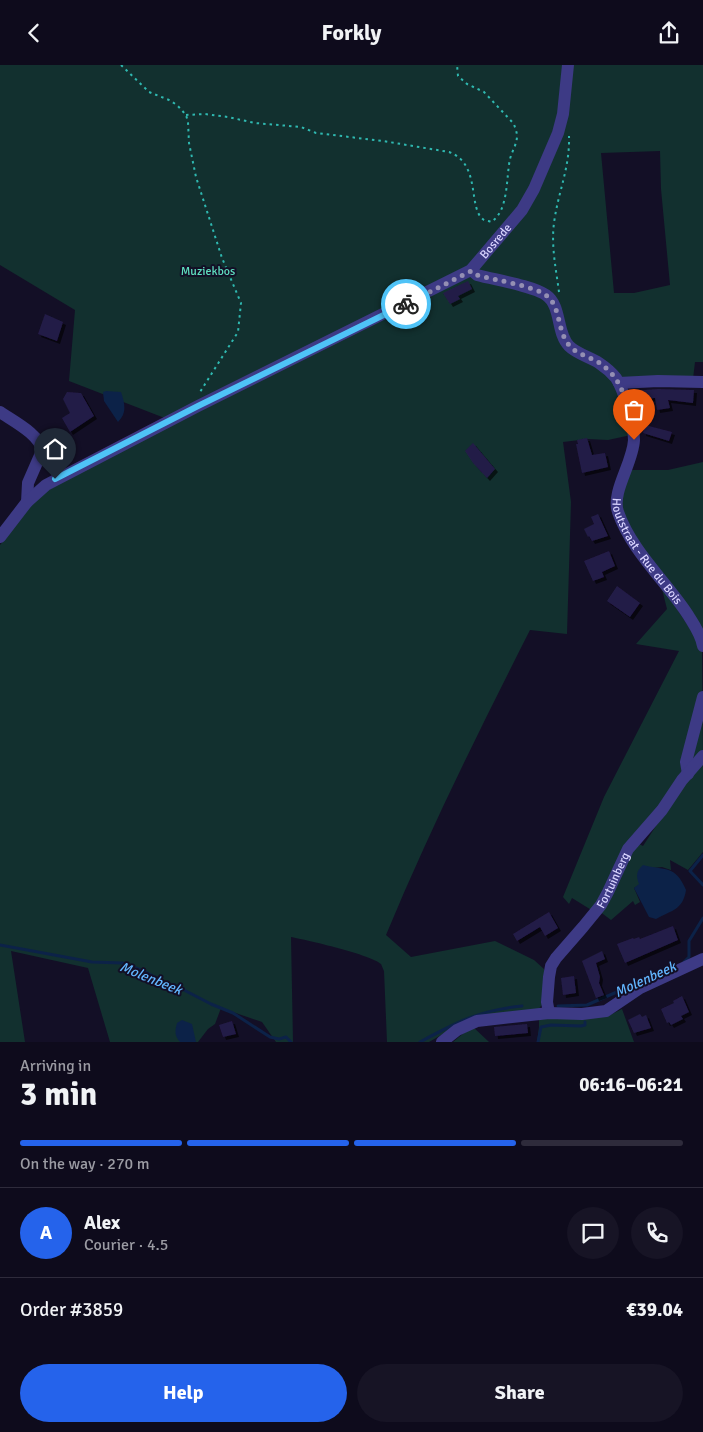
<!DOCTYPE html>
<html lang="en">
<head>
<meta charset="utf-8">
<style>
  body { margin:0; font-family:Signika,sans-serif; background:#171425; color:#f1f3f6; height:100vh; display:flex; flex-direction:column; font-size:19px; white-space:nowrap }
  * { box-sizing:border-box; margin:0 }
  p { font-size:16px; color:#9b9ba3 }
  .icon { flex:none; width:28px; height:28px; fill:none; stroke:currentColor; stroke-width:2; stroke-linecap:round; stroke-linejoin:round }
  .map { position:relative; height:977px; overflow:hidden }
  .side { display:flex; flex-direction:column; background:#0e0b1c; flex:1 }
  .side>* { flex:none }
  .pin { position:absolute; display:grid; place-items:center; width:42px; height:42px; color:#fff; margin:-51px -21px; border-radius:50% 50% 50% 0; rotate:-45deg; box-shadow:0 0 5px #0007 }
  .pin .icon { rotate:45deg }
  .courier { position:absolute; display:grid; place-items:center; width:50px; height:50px; margin:-25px; border:4px solid #4fc3f7; border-radius:50%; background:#fff; color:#222; box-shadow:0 1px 6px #0007 }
  .summary em { font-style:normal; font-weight:700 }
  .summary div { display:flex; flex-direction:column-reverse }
  .summary { display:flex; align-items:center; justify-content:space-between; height:85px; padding:0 20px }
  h1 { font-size:32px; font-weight:700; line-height:38px }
  .bar { display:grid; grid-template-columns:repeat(4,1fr); gap:8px 5px; align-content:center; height:60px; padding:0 20px }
  .bar i { height:6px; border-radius:4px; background:#2e2b3b }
  .bar .current { background:#2563eb }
  .bar p { grid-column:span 4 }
  .line { display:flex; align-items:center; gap:12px; padding:0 20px; border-top:1px solid #2e2b3b }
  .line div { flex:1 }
  .round { display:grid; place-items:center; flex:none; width:52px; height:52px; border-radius:26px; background:#171425 }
  .action { display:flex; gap:10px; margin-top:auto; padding:10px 20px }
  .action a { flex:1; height:58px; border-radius:30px; background:#2563eb; color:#fff; font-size:20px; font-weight:700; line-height:58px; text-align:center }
  .action a+a { background:#171425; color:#f1f3f6 }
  header { display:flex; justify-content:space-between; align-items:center; height:65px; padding:0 20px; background:#0e0b1c; font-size:22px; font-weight:700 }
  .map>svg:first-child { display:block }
  .green { fill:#12302f; fill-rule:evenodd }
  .water { fill:#0c2248 }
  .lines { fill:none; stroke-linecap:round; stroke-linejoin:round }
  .stream { stroke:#0c2248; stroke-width:3 }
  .building { fill:#241b47; filter:url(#shadow) }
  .path { stroke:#2fb8b0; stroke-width:2; stroke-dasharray:2.5 4; stroke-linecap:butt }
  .minor { stroke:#3d3a85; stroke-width:12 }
  .done { stroke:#948fb3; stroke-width:5; stroke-dasharray:0 9 }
  .route { stroke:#4fc3f7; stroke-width:6 }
  .labels { text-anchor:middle; stroke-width:4; stroke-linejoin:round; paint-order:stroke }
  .street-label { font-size:12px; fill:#d9d4ff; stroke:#130f26 }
  .park-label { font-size:12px; fill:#5fe0c0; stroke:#130f26 }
  .water-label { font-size:14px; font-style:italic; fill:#62b6ff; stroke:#130f26 }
</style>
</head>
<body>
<header><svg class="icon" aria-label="back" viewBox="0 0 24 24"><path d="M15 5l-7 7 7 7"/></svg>Forkly<svg class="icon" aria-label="share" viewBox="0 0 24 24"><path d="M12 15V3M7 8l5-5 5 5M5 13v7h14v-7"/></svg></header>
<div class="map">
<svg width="703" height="977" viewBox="0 0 703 977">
  <defs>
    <filter id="shadow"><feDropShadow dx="3" dy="3" stdDeviation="0" flood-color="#0009"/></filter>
  </defs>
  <rect width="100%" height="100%" fill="#130f26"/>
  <!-- green -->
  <g class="green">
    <path d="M0 0H703V297H695L693 314 621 315 596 298 616 319 631 370 608 375 588 374 563 377 571 437 567 569 530 565C479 666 429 766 386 870L411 892 495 876 534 895 544 904V937L538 945 464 957 429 977H387L384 906C384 906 381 899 381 899 372 890 307 875 291 872L293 977H276L262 957 221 943 215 959 208 964 198 977H110L88 903 11 886 25 977H0V480L39 430 175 357 69 316 75 245 0 200ZM660 86 661 124 670 220 634 228H614L601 88Z"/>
    <path d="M703 397V572L624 456 621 428 630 405H668Z"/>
    <path d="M661 520 702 582 703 689 639 779 643 781 685 716 703 695V787L688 805 670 795 671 805 662 802 653 803 640 819 634 823 640 837 635 840 633 836 611 855 595 843 593 846 572 833 569 839 563 832 604 732 679 586 636 579 667 544Z"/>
    <path d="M622 944 634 977H537L539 962V952L608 951Z"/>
    <path d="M472 961 489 977H453Z"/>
  </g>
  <!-- water -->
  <g class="water">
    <path d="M106 326 121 327C125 339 127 348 118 357L104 336 103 327Z"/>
    <path d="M643 800C665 806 675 799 686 825 683 845 672 845 656 854L649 852 634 823 639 819C636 811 636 806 643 800Z"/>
    <path d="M182 955 192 959 196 977H180C174 970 175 966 177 958Z"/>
  </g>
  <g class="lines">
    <!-- stream -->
    <g class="stream">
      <path d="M703 790 690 806 703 820"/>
      <path d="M0 880 92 897 122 898 144 906 169 920 180 923 211 939 233 948 270 972 279 974 286 972 291 977"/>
      <path d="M684 897 689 892V876L703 853"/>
      <path d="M558 941 587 940 633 920"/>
      <path d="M420 977C457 957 480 945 522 941"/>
      <path d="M538 977 541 962 551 960 581 961 585 960V957"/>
    </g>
  </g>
  <!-- building -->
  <g class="building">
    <path d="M468 216 472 224 458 231 460 234 450 239 443 228Z"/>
    <path d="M45 249 63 257 57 276 38 269Z"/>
    <path d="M658 324 694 325 693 338 668 335 670 343 657 345 655 333 642 334V332L633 333 631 326Z"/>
    <path d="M67 327 81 328 94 351 70 367 62 353 70 348 63 334Z"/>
    <path d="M645 360 672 367 669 376 643 368Z"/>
    <path d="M587 373 592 390 605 388 608 402 582 408 576 379H578L577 375Z"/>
    <path d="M473 378 495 404 487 413 473 398 465 386Z"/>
    <path d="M598 449 608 471 592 476 589 471 588 472 584 464 594 459 591 452Z"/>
    <path d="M609 486 615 501 602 507 604 512 593 516 584 496Z"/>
    <path d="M617 521 640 538 630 552 607 536Z"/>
    <path d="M549 847 558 863 545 871 540 862 517 876 513 869Z"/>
    <path d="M673 861 678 875 625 898 617 879 633 873 634 874 639 872 640 874Z"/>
    <path d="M602 886 605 894 596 898 600 912 599 918 604 930 596 933 582 896Z"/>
    <path d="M574 911 576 928 563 930 561 913Z"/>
    <path d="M682 931 689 947 681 951 683 954 671 960 669 957 667 958 661 944 674 938 673 936Z"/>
    <path d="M640 949 642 952 646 950 651 963 634 968 628 955Z"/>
    <path d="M232 956 236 969 223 972 219 960Z"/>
    <path d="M527 959 528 968 495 971 494 962Z"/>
  </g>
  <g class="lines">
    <!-- path -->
    <g class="path">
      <path d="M121 0 149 27 169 35 177 40 186 50 188 57 189 78 196 112 222 193 241 238 238 267 200 327"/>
      <path d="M186 50 205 49 228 52 255 58 301 62 316 68 383 76 449 87C482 99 467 144 484 155 486 156 489 156 491 157 509 146 506 112 510 94 512 86 517 79 517 71 517 67 515 63 514 59L484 27 467 19 458 11 457 0"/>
      <path d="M559 227C556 204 551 181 554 158 558 127 570 103 569 71"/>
    </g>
    <!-- minor -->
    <g class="minor">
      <path id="s1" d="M471 205 477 210C495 215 531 220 546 230 562 241 556 268 569 281 577 289 590 292 599 298 605 302 611 307 616 313 624 325 634 360 634 375 633 398 611 427 618 447 632 487 666 516 688 550 694 560 701 569 703 581"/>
      <path d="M619 318 658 316 703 317"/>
      <path d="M0 347C13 356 41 370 42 386L28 418 27 437"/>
      <path id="s2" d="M0 472 27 437 46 420 198 341 471 205 522 145 534 124 558 68 563 49 568 0"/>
      <path d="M688 709 686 697 703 632"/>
      <path id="s3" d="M549 948 547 937 549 912 551 901 556 893 583 862 601 840 608 827 628 784 662 745 682 715 703 691"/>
      <path d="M442 977 457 965 477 956 549 948 582 949 606 946 640 923 703 894"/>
    </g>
  </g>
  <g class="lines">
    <!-- done -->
    <path class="done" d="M406 239 471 206 477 210C494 215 535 221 547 231 561 242 557 266 569 280 575 288 589 292 598 297 604 301 611 307 615 313 625 325 633 359 634 375"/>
    <!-- route -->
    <path class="route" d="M55 414 198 341 406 239"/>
  </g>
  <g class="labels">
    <!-- street labels -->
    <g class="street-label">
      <text dy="4" stroke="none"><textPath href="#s2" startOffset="584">Bosrede</textPath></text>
      <text dy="4" stroke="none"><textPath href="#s1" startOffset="382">Houtstraat - Rue du Bois</textPath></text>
      <text dy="4" stroke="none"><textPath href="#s3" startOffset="154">Fortuinberg</textPath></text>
    </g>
    <!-- park labels -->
    <g class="park-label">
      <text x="208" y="210">Muziekbos</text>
    </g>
    <!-- water labels -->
    <g class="water-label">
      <text transform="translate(151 913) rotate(22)" y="5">Molenbeek</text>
      <text transform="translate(645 914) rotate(-25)" y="5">Molenbeek</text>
    </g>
  </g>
</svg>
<div class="pin" style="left:634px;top:375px;background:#ea580c"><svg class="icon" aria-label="bag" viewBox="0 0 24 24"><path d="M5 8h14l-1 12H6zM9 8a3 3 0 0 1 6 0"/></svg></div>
<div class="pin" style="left:55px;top:414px;background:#1f2937"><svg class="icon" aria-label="home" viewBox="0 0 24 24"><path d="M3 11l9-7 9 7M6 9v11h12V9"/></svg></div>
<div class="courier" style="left:406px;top:239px"><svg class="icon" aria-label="bike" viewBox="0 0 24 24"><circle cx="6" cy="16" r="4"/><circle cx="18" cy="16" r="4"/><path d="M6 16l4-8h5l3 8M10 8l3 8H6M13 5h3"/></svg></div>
</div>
<section class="side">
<div class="summary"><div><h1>3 min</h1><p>Arriving in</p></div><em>06:16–06:21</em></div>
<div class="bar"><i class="current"></i><i class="current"></i><i class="current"></i><i></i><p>On the way · 270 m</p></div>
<div class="line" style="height:90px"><b class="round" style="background:#2563eb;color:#fff">A</b><div><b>Alex</b><p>Courier · 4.5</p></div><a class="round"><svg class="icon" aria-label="chat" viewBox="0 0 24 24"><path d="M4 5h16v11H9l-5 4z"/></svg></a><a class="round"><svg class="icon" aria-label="phone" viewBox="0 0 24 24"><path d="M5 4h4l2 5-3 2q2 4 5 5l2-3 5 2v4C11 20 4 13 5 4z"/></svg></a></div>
<div class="line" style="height:65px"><div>Order #3859</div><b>€39.04</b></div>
<div class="action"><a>Help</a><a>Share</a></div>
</section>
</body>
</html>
